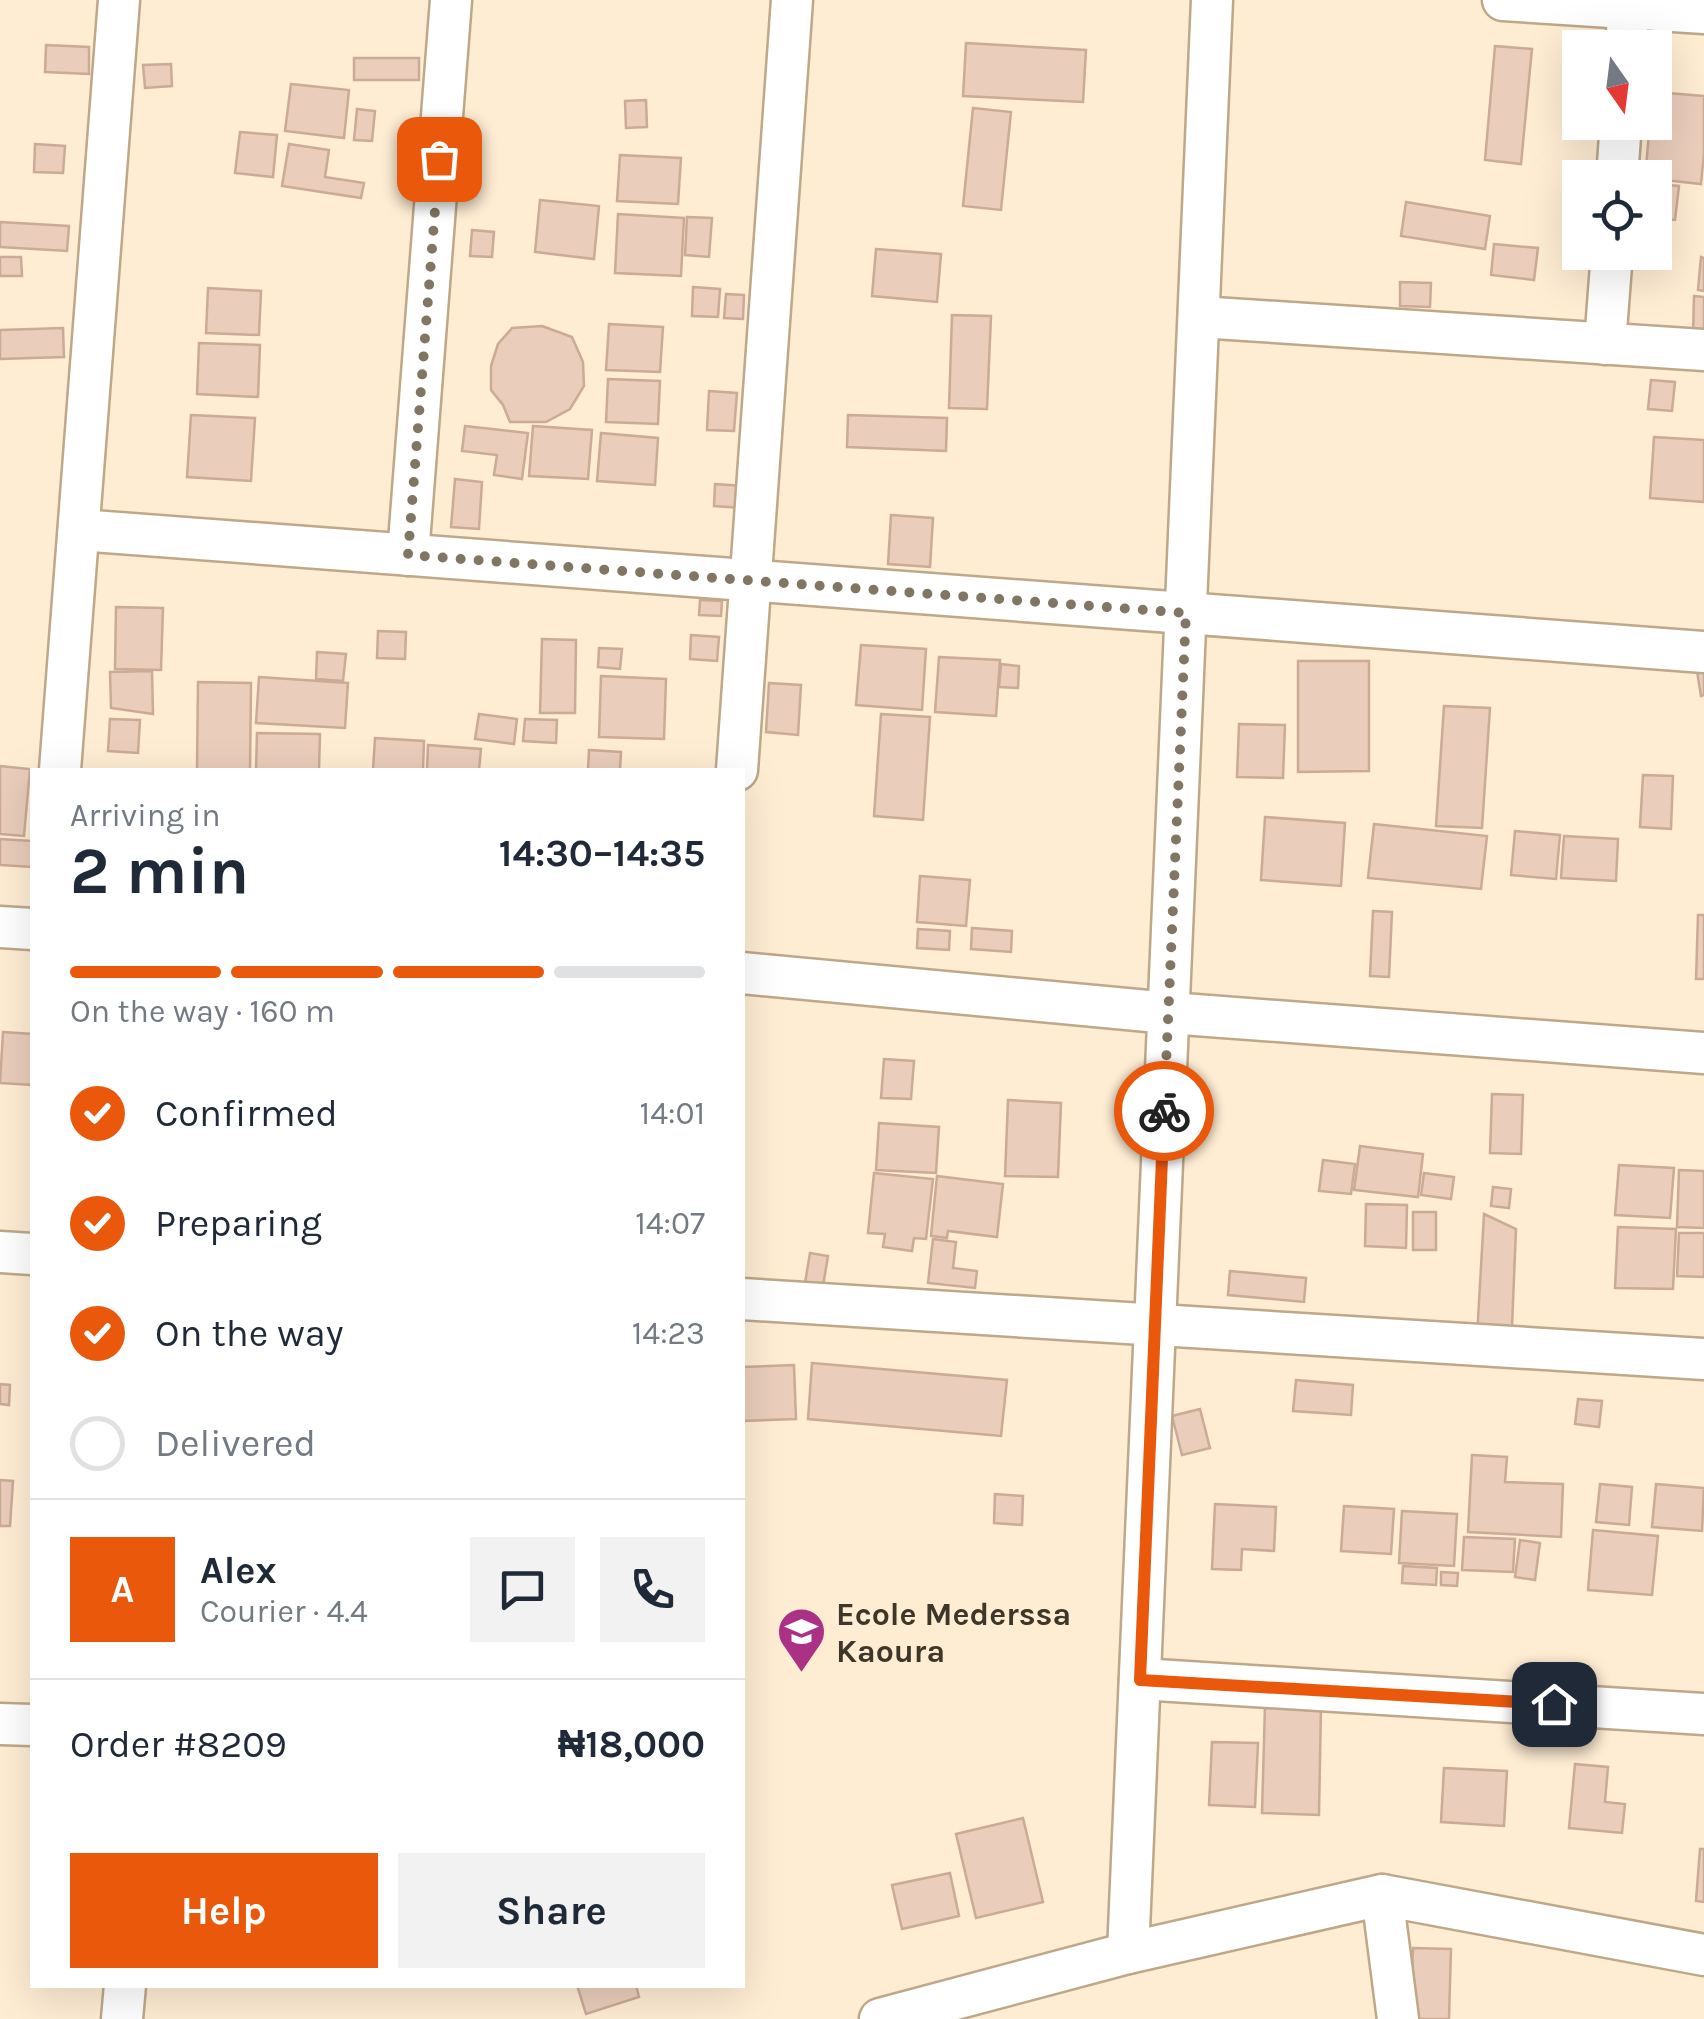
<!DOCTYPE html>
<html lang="en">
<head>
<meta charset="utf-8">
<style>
  body { margin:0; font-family:Karla,sans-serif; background:#f2f2f3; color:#1f2937; height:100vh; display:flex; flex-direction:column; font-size:38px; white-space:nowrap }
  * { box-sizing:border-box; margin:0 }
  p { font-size:32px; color:#747a83 }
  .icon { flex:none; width:55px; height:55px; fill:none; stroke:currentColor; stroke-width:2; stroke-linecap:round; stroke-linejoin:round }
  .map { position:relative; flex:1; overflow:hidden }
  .sheet { position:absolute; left:30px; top:768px; width:715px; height:1220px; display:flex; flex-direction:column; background:#fff; border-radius:0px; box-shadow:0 10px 40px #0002 }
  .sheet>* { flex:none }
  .needle { width:65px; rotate:166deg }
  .fabs { position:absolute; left:1562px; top:30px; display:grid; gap:20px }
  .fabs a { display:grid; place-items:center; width:110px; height:110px; border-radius:0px; background:#fff; box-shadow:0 10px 40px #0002; font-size:50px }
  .pin { position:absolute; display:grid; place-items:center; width:85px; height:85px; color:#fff; margin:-42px; border-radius:20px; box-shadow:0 5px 15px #0006 }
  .courier { position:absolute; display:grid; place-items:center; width:100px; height:100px; margin:-50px; border:8px solid #ea580c; border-radius:50%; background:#fff; color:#222; box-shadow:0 2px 12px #0007 }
  .head em { font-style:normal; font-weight:700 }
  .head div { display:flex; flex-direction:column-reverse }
  .head { display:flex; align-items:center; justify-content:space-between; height:170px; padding:0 40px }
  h1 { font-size:65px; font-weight:700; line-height:75px }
  .bar { display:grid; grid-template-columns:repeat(4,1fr); gap:15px 10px; align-content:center; height:120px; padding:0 40px }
  .bar i { height:12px; border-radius:8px; background:#e0e1e3 }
  .bar .on { background:#ea580c }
  .bar p { grid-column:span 4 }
  .line { display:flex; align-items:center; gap:25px; padding:0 40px; border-top:2px solid #e0e1e3 }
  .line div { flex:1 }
  .round { display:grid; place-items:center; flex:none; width:105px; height:105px; border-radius:0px; background:#f2f2f3 }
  ol { padding:0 40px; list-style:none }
  li { display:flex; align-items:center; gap:30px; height:110px }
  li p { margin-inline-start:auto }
  li .icon { padding:10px; border-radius:50%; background:#ea580c; color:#fff; stroke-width:4 }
  li:last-child { color:#747a83 }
  li i { width:55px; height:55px; border:5px solid #e0e1e3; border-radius:50% }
  .cta { display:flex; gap:20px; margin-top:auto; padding:20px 40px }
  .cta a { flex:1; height:115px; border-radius:0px; background:#ea580c; color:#fff; font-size:40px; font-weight:700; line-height:115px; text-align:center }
  .cta a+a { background:#f2f2f3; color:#1f2937 }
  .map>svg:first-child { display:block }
  .building { fill:#eacdbb; stroke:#cbaa96; stroke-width:2.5 }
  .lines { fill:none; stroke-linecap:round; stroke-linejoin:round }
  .minor-casing { stroke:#bda889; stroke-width:45 }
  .minor { stroke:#fff; stroke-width:40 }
  .done { stroke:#817664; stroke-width:10; stroke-dasharray:0 18 }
  .route { stroke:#ea580c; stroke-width:12 }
  .labels { text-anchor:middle; stroke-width:8; stroke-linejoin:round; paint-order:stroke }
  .poi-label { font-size:32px; font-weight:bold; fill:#3e3629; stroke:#feecd3; text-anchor:start }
</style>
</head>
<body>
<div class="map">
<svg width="1704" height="2019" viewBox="0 0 1704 2019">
  <rect width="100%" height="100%" fill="#feecd3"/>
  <!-- building -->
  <g class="building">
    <path d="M966 43 1086 50 1083 102 963 96Z"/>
    <path d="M46 45 89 47V74L45 72Z"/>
    <path d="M1495 46 1532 49 1521 164 1485 160Z"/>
    <rect x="354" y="58" width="65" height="22"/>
    <path d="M171 64 172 86 145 88 143 65Z"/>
    <path d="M291 84 349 90 344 138 285 131Z"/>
    <path d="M1655 92 1704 96V153L1701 184 1645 178 1650 122H1655Z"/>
    <path d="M646 100 647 127 626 128 625 101Z"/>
    <path d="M973 108 1011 112 1001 210 963 206Z"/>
    <path d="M357 109 375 111 372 141 354 140Z"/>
    <path d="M240 132 277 135 273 177 235 173Z"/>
    <path d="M35 144 65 146 63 173 34 172Z"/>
    <path d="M289 144 329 150 325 177 364 183 361 198 282 186Z"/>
    <path d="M620 155 681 158 678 204 617 201Z"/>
    <path d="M1655 184 1679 186 1675 220 1655 218Z"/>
    <path d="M540 200 599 206 594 259 535 252Z"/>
    <path d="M1406 202 1490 216 1485 249 1401 236Z"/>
    <path d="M618 214 684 218 681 276 615 273Z"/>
    <path d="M687 217 712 218 709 257 685 255Z"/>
    <path d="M0 222 69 226 67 251 0 247Z"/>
    <path d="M472 230 494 232 492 257 470 256Z"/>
    <path d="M1494 244 1538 248 1534 280 1491 275Z"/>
    <path d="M876 249 941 254 937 302 872 296Z"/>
    <path d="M0 257H21L22 276H0Z"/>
    <path d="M1701 257 1704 258V291L1698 290Z"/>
    <path d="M1400 282 1431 283 1430 307 1400 306Z"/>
    <path d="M693 287 720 289 718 317 692 316Z"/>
    <path d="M208 288 261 291 259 335 206 333Z"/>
    <path d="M726 294 744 295 743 319 724 318Z"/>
    <path d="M1694 296 1704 297V338L1693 337Z"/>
    <path d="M952 315 991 316 987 409 949 408Z"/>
    <path d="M609 324 663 327 660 372 606 370Z"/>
    <path d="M542 326 572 337 583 362 584 386 570 409 546 422H510L503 405 491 390V366L498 344 512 328Z"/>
    <path d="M63 328 64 357 0 359V330Z"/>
    <path d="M199 343 260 345 258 397 197 394Z"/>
    <path d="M608 379 660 381 658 424 606 422Z"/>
    <path d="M1651 380 1675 382 1672 411 1648 409Z"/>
    <path d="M709 391 737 393 734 431 707 430Z"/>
    <path d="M191 415 255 418 251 481 187 477Z"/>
    <path d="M848 415 947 418 946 451 847 447Z"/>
    <path d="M465 426 528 433 522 479 494 475 497 455 462 451Z"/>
    <path d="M533 426 592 430 588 479 529 476Z"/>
    <path d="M601 433 658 438 655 485 597 481Z"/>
    <path d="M1654 437 1704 440V502L1650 498Z"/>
    <path d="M455 479 482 482 479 529 451 527Z"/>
    <path d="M715 484 743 486 741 508 714 506Z"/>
    <path d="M891 515 933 518 930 567 888 564Z"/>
    <path d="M700 600 722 601 721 616 699 615Z"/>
    <path d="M116 607 163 608 161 670 115 669Z"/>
    <path d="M378 631 406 632 405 659 377 658Z"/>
    <path d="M691 635 719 637 717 661 690 659Z"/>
    <path d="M542 639 576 640 575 713H540Z"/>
    <path d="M861 645 926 649 922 710 856 705Z"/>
    <path d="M599 648 622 649 620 669 598 667Z"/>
    <path d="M317 652 346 654 343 681 316 679Z"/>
    <path d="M939 657 1000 660 996 716 935 712Z"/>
    <path d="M1298 661H1369V771L1298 772Z"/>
    <path d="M1704 663V695L1701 696 1696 665Z"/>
    <path d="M1001 664 1019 666 1018 688 999 687Z"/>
    <path d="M152 671 153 714 111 708 110 672Z"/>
    <path d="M601 676 666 679 664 739 599 737Z"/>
    <path d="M259 677 348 683 345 728 256 723Z"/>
    <path d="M198 682 251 683 250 770H197Z"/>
    <path d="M769 683 801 685 798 735 766 732Z"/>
    <path d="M1444 706 1490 708 1482 828 1436 826Z"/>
    <path d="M479 714 517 719 514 744 475 739Z"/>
    <path d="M881 714 930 717 923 820 874 816Z"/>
    <path d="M110 719 140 720 138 753 108 751Z"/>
    <path d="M525 719 557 720 556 743 523 741Z"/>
    <path d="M1239 724 1285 725 1283 778 1237 777Z"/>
    <path d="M257 733 320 734 319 770H256Z"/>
    <path d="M375 738 424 741 423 770H373Z"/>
    <path d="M428 745 481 749 479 770H427Z"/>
    <path d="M589 750 621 752 620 770H588Z"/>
    <path d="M0 766 30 769 24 836 0 834Z"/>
    <path d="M1643 775 1673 776 1671 829 1640 827Z"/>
    <path d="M1265 817 1345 823 1341 886 1261 880Z"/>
    <path d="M1374 824 1487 836 1481 889 1368 878Z"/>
    <path d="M1515 831 1560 835 1556 879 1511 875Z"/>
    <path d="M1564 836 1618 839 1616 881 1561 878Z"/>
    <path d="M0 839 32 841V867L0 865Z"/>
    <path d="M920 876 970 880 966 926 917 922Z"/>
    <path d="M1373 911 1392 912 1389 977 1370 976Z"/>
    <path d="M1698 915H1704V979H1696Z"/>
    <path d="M972 928 1012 931 1011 952 971 949Z"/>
    <path d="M918 929 950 931 949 950 917 948Z"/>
    <path d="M3 1032 32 1034V1085L0 1083Z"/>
    <path d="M884 1059 914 1061 911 1099 881 1098Z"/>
    <path d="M1492 1094 1523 1095 1521 1154 1490 1153Z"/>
    <path d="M1008 1100 1061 1103 1058 1177 1005 1176Z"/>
    <path d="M879 1123 939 1127 936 1173 876 1170Z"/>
    <path d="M1360 1146 1423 1154 1418 1197 1354 1190Z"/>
    <path d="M1323 1160 1355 1164 1351 1194 1319 1191Z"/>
    <path d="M1619 1165 1674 1168 1670 1218 1615 1215Z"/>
    <path d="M1679 1170 1704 1171V1228L1677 1227Z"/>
    <path d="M874 1173 933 1179 926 1239 914 1238 912 1251 883 1247 885 1234 868 1233Z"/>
    <path d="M1424 1173 1454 1177 1451 1199 1421 1195Z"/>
    <path d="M937 1176 1003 1184 997 1237 948 1231 947 1238 931 1236Z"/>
    <path d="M1493 1187 1511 1189 1509 1208 1491 1206Z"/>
    <path d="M1366 1204 1407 1205 1406 1248 1365 1246Z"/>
    <rect x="1413" y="1212" width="23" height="38"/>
    <path d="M1484 1214 1516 1229 1512 1327 1477 1337Z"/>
    <path d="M1618 1227 1676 1229 1673 1289 1615 1288Z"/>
    <path d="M1679 1233H1704V1277L1677 1276Z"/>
    <path d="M933 1239 956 1242 953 1268 977 1271 975 1288 928 1283Z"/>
    <path d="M810 1253 828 1256 823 1286 805 1283Z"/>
    <path d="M1230 1271 1306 1278 1304 1302 1228 1295Z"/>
    <path d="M812 1363 1007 1380 1001 1436 808 1419Z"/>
    <path d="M794 1365 796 1419 742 1421V1367Z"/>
    <path d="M1296 1380 1353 1385 1351 1415 1293 1411Z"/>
    <path d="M0 1384 10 1385 9 1405 0 1404Z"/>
    <path d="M1578 1399 1602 1401 1599 1427 1575 1424Z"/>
    <path d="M1200 1409 1210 1448 1182 1455 1172 1416Z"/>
    <path d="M1472 1455 1507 1457 1505 1482 1563 1484 1561 1537 1468 1532Z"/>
    <path d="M0 1480 13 1481 10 1526H0Z"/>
    <path d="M1600 1484 1632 1487 1629 1525 1596 1522Z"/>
    <path d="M1656 1484 1704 1488 1702 1531 1652 1527Z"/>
    <path d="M995 1494 1023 1496 1022 1525 994 1523Z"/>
    <path d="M1215 1504 1276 1507 1274 1551 1242 1549 1241 1570 1212 1569Z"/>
    <path d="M1344 1506 1394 1509 1391 1554 1341 1551Z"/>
    <path d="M1402 1511 1457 1514 1454 1566 1399 1563Z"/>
    <path d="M1593 1530 1658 1536 1652 1595 1588 1590Z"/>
    <path d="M1464 1537 1515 1539 1513 1572 1462 1570Z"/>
    <path d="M1520 1540 1540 1543 1535 1580 1515 1577Z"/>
    <path d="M1403 1566 1437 1568 1436 1585 1402 1583Z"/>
    <path d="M1441 1572 1458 1573 1457 1586 1441 1585Z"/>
    <path d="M1265 1705 1321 1706 1319 1815 1262 1813Z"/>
    <path d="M1212 1742 1258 1743 1255 1807 1209 1805Z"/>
    <path d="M1575 1764 1608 1767 1605 1802 1625 1804 1622 1833 1569 1828Z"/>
    <path d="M1444 1768 1507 1771 1504 1826 1441 1822Z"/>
    <path d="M1023 1818 1043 1902 976 1918 956 1834Z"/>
    <path d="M1700 1849H1704V1902L1696 1901Z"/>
    <path d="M950 1873 959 1916 902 1929 892 1885Z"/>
    <path d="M1413 1948 1451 1949 1449 2019H1410Z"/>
    <path d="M577 1985H636L639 1997 586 2014Z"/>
  </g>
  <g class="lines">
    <defs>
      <g id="minor">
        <path d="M1503 0 1704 13"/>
        <path d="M1626 48 1629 0"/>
        <path d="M1617 178 1621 122"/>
        <path d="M1199 317 1704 350"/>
        <path d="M1605 344 1612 252"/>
        <path d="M79 530 1704 652"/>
        <path d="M408 555 451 0"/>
        <path d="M60 770 119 0"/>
        <path d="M737 770 792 0"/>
        <path d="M0 927 32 929"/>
        <path d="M742 973 1169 1013 1704 1053"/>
        <path d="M0 1252 32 1254"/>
        <path d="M742 1299 1704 1359"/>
        <path d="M1140 1679 1704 1714"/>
        <path d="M0 1724 32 1725"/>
        <path d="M1382 1895 1398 2019"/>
        <path d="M1128 1953 1212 0"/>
        <path d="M122 2019 125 1985"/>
        <path d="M880 2019 1128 1953 1382 1895 1704 1955"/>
      </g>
    </defs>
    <!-- minor casing -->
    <use href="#minor" class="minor-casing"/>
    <!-- minor -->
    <use href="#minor" class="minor"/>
  </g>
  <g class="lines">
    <!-- done -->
    <path class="done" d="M439 159 408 555 1186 613 1164 1111"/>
    <!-- route -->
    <path class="route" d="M1164 1111 1140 1680 1554 1704"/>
  </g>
  <!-- icons -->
  <defs>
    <symbol id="school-pin" viewBox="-11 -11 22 30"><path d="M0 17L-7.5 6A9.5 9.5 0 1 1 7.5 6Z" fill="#ab3184" stroke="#feecd3"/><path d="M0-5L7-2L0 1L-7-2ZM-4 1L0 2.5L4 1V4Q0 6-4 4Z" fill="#fff"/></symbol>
  </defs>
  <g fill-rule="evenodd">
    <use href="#school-pin" x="774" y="1604" width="55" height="75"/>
  </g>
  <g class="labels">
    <!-- poi labels -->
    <g class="poi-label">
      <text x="836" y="1625">Ecole Mederssa<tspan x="836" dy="37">Kaoura</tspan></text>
    </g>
  </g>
</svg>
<div class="fabs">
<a><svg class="needle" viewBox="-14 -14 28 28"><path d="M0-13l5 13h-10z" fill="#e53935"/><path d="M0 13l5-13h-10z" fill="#747a83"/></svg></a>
<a><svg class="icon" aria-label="locate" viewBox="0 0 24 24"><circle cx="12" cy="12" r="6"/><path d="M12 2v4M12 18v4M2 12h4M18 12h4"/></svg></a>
</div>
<div class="pin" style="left:439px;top:159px;background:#ea580c"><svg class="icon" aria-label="bag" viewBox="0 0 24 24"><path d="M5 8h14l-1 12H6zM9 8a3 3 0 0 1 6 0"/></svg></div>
<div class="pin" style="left:1554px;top:1704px;background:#1f2937"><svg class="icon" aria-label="home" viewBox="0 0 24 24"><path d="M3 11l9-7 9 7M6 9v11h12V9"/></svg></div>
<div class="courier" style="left:1164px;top:1111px"><svg class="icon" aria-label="bike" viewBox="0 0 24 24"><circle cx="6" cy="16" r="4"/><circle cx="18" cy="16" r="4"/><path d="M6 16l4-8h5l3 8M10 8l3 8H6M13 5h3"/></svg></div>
<section class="sheet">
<div class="head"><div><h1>2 min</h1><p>Arriving in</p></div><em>14:30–14:35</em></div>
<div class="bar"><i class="on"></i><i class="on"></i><i class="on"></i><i></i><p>On the way · 160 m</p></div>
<ol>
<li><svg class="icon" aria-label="check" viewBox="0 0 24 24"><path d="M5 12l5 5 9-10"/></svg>Confirmed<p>14:01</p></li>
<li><svg class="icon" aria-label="check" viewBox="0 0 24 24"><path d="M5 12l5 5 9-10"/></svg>Preparing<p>14:07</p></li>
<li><svg class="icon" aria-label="check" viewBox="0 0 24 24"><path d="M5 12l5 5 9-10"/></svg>On the way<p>14:23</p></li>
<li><i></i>Delivered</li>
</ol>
<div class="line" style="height:180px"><b class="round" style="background:#ea580c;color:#fff">A</b><div><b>Alex</b><p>Courier · 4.4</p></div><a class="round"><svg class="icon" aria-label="chat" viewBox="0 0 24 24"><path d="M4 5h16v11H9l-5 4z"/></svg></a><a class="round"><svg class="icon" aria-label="phone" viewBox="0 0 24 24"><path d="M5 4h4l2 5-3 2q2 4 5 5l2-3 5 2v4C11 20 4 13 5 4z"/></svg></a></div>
<div class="line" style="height:130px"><div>Order #8209</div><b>₦18,000</b></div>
<div class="cta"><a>Help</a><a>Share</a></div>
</section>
</div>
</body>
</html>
